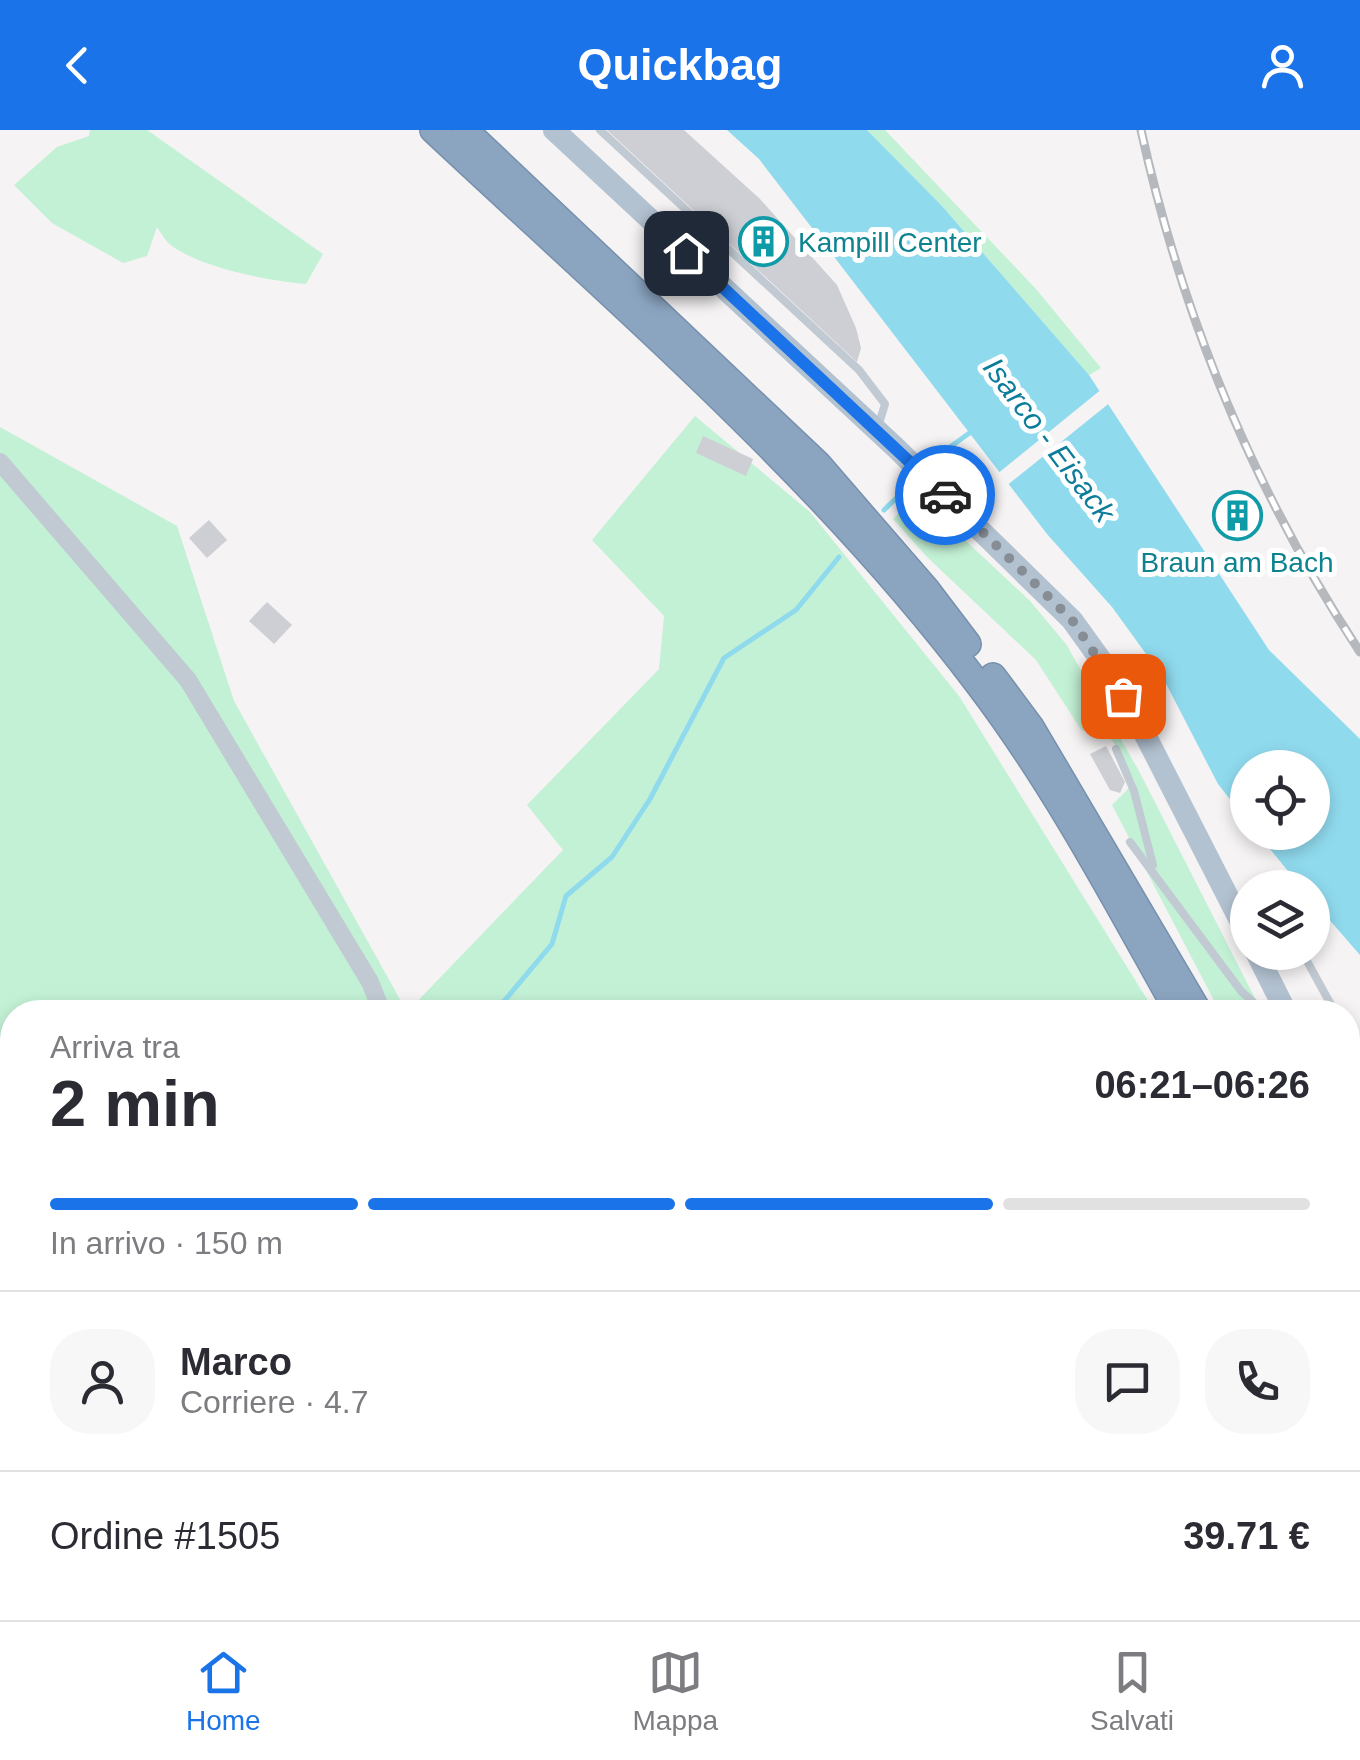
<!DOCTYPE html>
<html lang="it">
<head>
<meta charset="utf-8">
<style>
  body { margin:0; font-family:Helvetica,sans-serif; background:#f7f7f7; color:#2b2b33; height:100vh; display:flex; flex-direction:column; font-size:38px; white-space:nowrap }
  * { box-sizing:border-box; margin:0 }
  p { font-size:32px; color:#7c7c81 }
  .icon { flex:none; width:55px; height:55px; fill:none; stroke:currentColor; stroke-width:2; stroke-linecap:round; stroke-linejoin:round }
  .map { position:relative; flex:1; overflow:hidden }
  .details { position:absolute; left:0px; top:870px; width:1360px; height:620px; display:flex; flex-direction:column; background:#fff; border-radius:40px 40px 0 0; box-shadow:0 5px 15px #0003 }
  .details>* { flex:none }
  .fabs { position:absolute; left:1230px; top:620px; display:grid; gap:20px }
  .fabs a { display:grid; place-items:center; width:100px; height:100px; border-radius:50%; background:#fff; box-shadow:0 5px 15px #0003; font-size:50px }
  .pin { position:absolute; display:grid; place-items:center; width:85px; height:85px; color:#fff; margin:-42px; border-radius:20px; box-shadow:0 5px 15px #0006 }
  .courier { position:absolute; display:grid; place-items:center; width:100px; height:100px; margin:-50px; border:8px solid #1a73e8; border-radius:50%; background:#fff; color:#222; box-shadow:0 2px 12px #0007 }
  .overview em { font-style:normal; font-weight:700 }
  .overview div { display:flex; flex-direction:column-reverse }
  .overview { display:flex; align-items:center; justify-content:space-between; height:170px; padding:0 50px }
  h1 { font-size:65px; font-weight:700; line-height:75px }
  .bar { display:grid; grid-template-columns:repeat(4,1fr); gap:15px 10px; align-content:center; height:120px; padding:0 50px }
  .bar i { height:12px; border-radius:8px; background:#e1e1e2 }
  .bar .selected { background:#1a73e8 }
  .bar p { grid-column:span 4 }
  .line { display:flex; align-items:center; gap:25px; padding:0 50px; border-top:2px solid #e1e1e2 }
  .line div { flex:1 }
  .round { display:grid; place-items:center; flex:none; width:105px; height:105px; border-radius:40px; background:#f7f7f7 }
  header { display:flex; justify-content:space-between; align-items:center; height:130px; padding:0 50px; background:#1a73e8; color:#fff; font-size:45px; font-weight:700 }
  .menu { display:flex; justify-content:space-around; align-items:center; height:140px; border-top:2px solid #e1e1e2; background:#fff; font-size:28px; color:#7c7c81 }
  .menu a { display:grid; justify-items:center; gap:5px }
  .menu .selected { color:#1a73e8 }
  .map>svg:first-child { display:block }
  .green { fill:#c3f1d5 }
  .water { fill:#90daee }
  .pier { fill:#f5f3f3 }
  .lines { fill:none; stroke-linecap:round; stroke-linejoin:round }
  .stream { stroke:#90daee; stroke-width:5 }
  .building { fill:#cdcfd5 }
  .motorway-casing { stroke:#7690ad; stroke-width:28 }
  .service { stroke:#c1cad2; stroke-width:8 }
  .tertiary { stroke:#c1cad2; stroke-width:18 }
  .primary { stroke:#b3c2d1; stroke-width:22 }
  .motorway { stroke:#8ba5c1; stroke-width:25 }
  .rail-casing { stroke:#b5b8bd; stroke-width:9 }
  .rail { stroke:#fff; stroke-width:5; stroke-dasharray:15; stroke-linecap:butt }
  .done { stroke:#868d94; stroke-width:10; stroke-dasharray:0 18 }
  .route { stroke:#1a73e8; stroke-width:12 }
  .labels { text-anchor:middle; stroke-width:10; stroke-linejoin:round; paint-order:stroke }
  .culture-label { font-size:28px; fill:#0d838f; stroke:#fff; text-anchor:start }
  .water-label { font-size:30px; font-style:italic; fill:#0c7c9b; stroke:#fff }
</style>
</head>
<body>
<header><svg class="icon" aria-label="back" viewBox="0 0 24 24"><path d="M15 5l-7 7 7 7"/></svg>Quickbag<svg class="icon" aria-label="person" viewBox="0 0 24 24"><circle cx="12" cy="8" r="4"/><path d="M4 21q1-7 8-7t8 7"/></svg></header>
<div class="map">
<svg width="1360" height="1490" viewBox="0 0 1360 1490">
  <rect width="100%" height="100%" fill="#f5f3f3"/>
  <!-- green -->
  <g class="green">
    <path d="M90 0H147L323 124 306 154C266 150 205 139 172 116 166 112 161 103 157 97L147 126 123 133 52 93 14 55 57 17 89 6Z"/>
    <path d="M867 0H885L1036 159 1101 238 1089 245 942 76Z"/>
    <path d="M695 286 810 382 959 566 1155 882H12V1478H172L154 1490H0V297L177 396 234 571 407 882 563 720 527 675 659 539 664 486 592 410Z"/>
    <path d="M917 365 1030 471 1066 514 1139 641 1262 882H1220L1112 675 1135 652 1114 613 1099 595 1082 601 1036 530 927 427 893 389Z"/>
    <path d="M1348 1050 1360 1071V1137L1348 1114Z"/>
    <path d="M1348 1224 1360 1247V1490H663L653 1478H1348Z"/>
    <path d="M377 1478H489L487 1490H371Z"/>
  </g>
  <!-- water -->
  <path class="water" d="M727 0H867L942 76 1089 245 1269 520 1360 609V825L1313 771 1312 758 1301 757 1257 703 1312 702V638H1248L1247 691 1218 654 1162 546 1112 477 1047 404 759 29Z"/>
  <!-- pier -->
  <path class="pier" d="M1103 258 1112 271 1005 357 996 345Z"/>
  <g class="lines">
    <!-- stream -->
    <g class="stream">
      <path d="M926 339 939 325 975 299"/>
      <path d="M884 380 918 347"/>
      <path d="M495 882 552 814 566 766 612 727 650 669 724 528 796 480 839 427"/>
      <path d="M47 1490 52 1478"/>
    </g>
  </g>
  <!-- building -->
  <g class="building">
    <path d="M607 0H684L760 69 837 155 856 198 861 218 857 232Z"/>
    <path d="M703 306 753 329 746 346 696 323Z"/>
    <path d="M1230 362 1259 376 1244 408 1215 393Z"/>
    <path d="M209 390 227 410 207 428 189 408Z"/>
    <path d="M267 472 292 495 274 514 249 491Z"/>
    <path d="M1106 616 1125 652 1120 663 1110 660 1090 624Z"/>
  </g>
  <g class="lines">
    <defs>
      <g id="motorway">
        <path d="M433 0C622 177 821 346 978 554 1055 655 1116 771 1178 882"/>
        <path d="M465 0 818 334 927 460 968 514"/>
        <path d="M993 546 1031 597 1199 882"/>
        <path d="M1348 1145 1360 1168"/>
        <path d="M1348 1186 1360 1208"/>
      </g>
    </defs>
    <!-- motorway casing -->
    <use href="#motorway" class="motorway-casing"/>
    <!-- service -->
    <g class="service">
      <path d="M600 0 859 240 885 274 878 297"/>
      <path d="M1116 619 1134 661 1153 735"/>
      <path d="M1130 712 1241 861 1264 882"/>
      <path d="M1302 822 1335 882"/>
      <path d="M1348 905 1360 928"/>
    </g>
    <!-- tertiary -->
    <g class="tertiary">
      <path d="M0 332 188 550 370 852 378 872 373 882"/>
      <path d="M665 1478 674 1490"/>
      <path d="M760 1478 773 1490"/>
      <path d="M806 1478 816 1490"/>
    </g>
    <!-- primary -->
    <g class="primary">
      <path d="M554 0 896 318 1072 490 1108 540 1138 591 1248 806"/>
      <path d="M1256 822 1286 882"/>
      <path d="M1348 1000 1360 1023"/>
    </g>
    <!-- motorway -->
    <use href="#motorway" class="motorway"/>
    <defs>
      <path id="rail" d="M1141 0C1182 186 1255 363 1360 522"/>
    </defs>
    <!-- rail casing -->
    <use href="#rail" class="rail-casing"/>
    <!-- rail -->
    <use href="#rail" class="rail"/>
  </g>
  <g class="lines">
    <!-- done -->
    <path class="done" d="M945 365 1072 490 1123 566"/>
    <!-- route -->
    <path class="route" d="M686 123 945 365"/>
  </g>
  <!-- icons -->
  <defs>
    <symbol id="building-ring" viewBox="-11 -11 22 22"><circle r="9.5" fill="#fff" stroke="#0f9aa8" stroke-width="1.5"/><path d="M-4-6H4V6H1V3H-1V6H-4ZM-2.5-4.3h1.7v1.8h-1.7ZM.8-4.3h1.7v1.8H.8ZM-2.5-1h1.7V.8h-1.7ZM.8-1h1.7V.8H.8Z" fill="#0f9aa8"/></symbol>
  </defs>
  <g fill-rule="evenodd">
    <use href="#building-ring" x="736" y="84" width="55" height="55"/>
    <use href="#building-ring" x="1210" y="358" width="55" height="55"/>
  </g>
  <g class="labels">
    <!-- culture labels -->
    <g class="culture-label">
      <text x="798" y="122">Kampill Center</text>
      <text x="1237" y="442" text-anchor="middle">Braun am Bach</text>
    </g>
    <!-- water labels -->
    <g class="water-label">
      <text transform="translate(1049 310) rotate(53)" y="10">Isarco - Eisack</text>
    </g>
  </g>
</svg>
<div class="fabs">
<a><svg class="icon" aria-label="locate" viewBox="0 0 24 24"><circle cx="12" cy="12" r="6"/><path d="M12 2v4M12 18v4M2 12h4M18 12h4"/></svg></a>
<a><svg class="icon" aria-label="layers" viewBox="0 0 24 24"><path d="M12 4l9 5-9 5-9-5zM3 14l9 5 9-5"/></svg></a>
</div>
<div class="pin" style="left:1123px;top:566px;background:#ea580c"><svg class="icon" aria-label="bag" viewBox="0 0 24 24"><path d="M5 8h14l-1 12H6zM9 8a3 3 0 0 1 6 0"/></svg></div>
<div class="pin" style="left:686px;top:123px;background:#1f2937"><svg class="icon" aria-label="home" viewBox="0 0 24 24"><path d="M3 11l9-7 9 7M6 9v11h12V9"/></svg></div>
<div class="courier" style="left:945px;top:365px"><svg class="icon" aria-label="car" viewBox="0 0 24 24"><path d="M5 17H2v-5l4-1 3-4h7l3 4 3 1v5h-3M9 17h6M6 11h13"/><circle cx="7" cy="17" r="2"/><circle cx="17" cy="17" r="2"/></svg></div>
<section class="details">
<div class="overview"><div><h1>2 min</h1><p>Arriva tra</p></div><em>06:21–06:26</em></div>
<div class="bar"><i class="selected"></i><i class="selected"></i><i class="selected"></i><i></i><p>In arrivo · 150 m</p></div>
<div class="line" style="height:180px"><a class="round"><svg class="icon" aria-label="person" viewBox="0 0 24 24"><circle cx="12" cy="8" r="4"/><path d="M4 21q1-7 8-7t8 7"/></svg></a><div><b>Marco</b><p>Corriere · 4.7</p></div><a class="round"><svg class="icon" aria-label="chat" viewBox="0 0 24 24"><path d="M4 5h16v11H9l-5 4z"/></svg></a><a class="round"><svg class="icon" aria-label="phone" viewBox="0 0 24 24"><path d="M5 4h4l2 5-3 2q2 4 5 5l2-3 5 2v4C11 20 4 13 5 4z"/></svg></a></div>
<div class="line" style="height:130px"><div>Ordine #1505</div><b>39.71 €</b></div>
</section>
</div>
<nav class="menu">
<a class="selected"><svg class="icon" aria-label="home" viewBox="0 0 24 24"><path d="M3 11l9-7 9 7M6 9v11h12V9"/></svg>Home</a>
<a><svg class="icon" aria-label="map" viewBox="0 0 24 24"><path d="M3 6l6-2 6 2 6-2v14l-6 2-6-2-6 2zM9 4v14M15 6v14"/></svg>Mappa</a>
<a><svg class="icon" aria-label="saved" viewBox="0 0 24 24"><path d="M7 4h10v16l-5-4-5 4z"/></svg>Salvati</a>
</nav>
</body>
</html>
